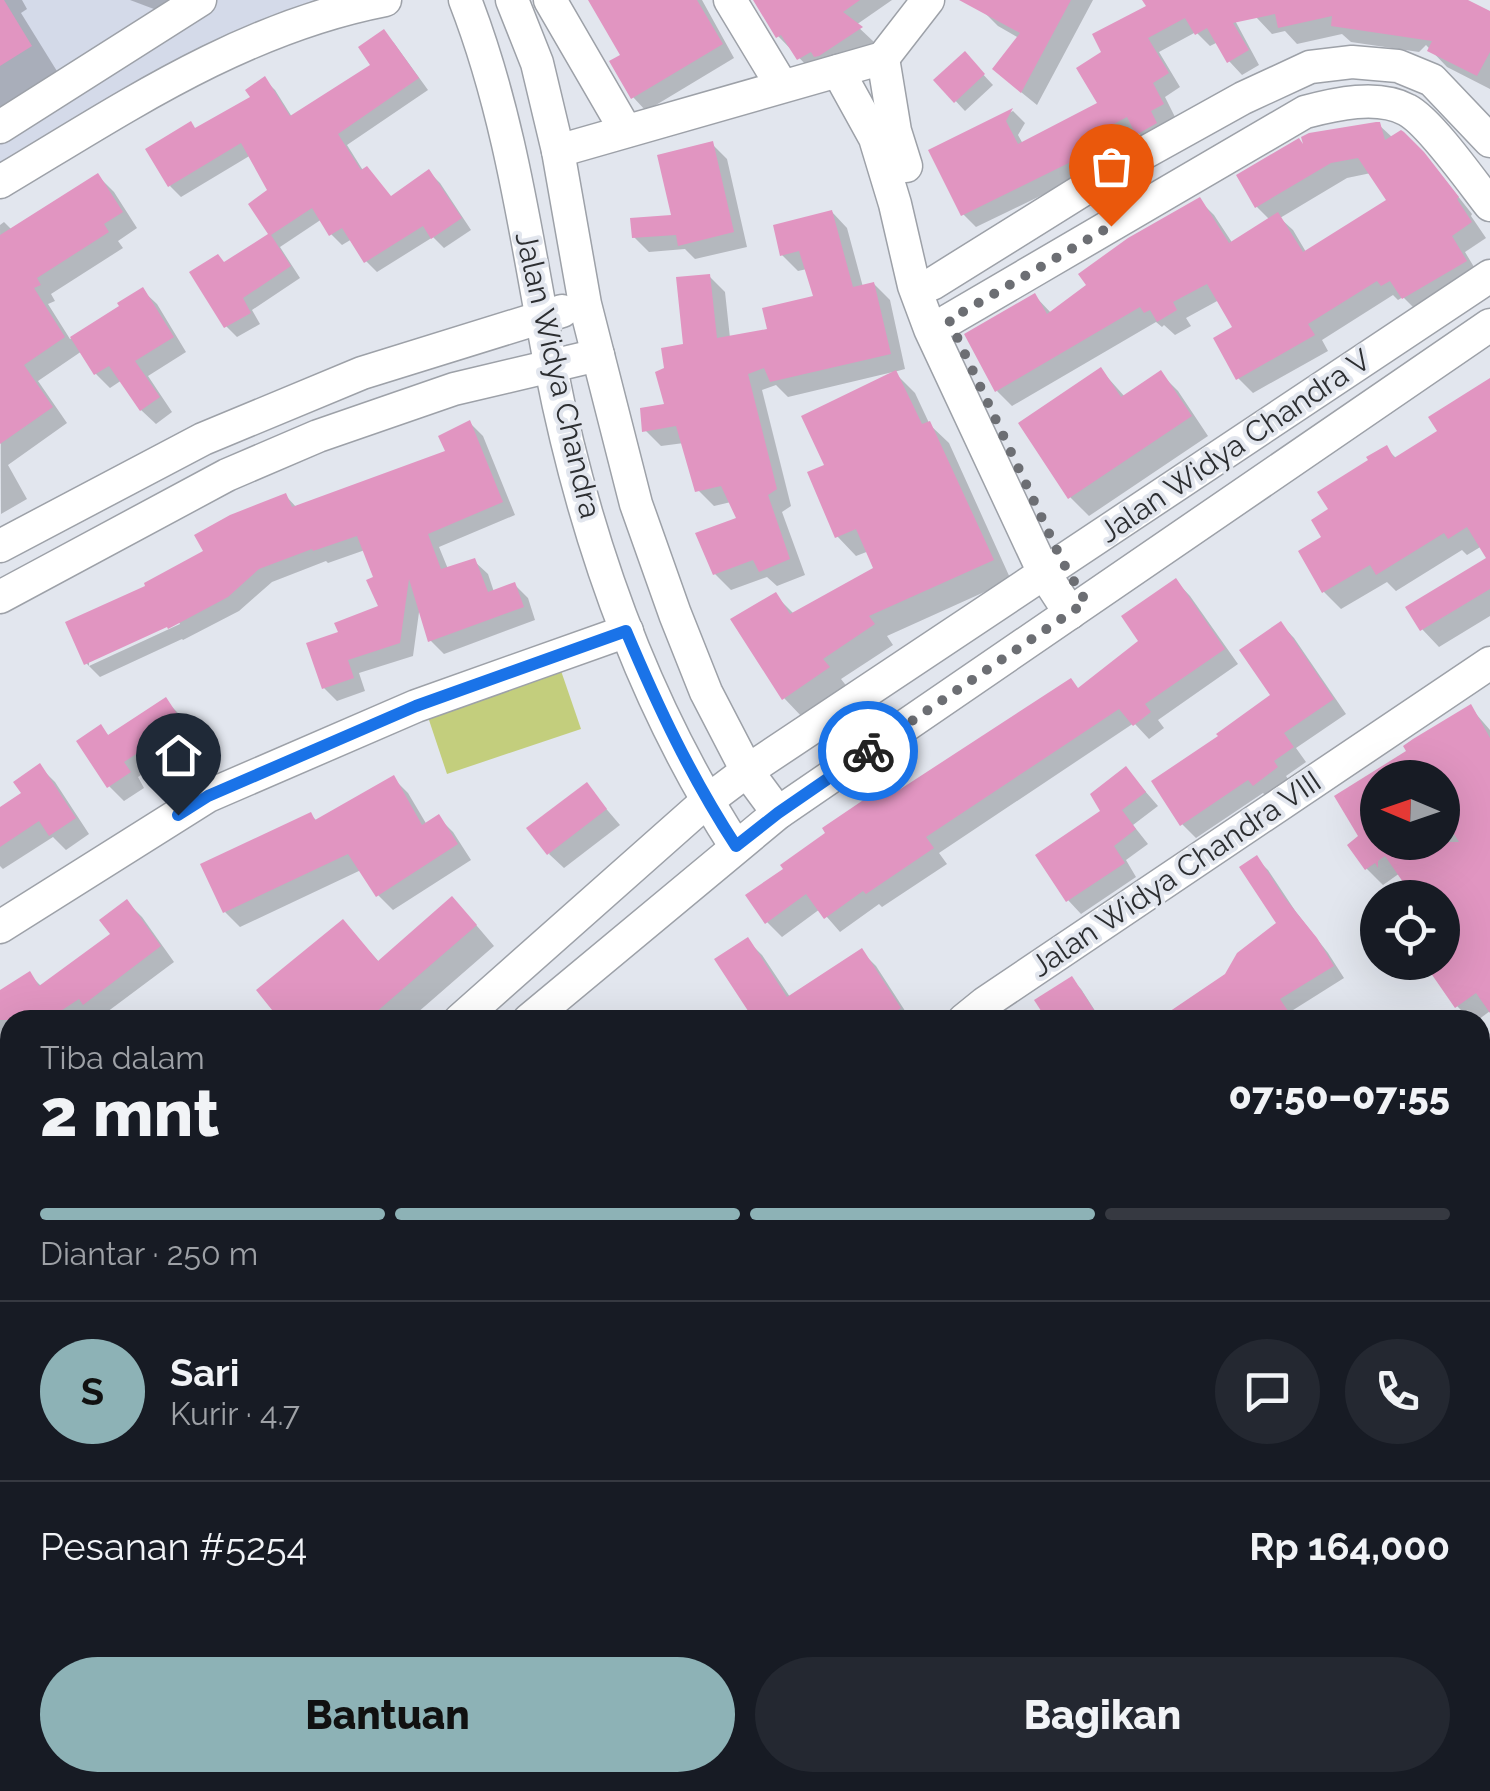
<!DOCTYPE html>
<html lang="id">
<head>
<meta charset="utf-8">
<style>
  body { margin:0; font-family:Raleway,sans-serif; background:#242831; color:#f1f3f6; height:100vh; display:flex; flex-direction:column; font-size:38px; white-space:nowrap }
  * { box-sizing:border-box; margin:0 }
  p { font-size:32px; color:#9ea1a6 }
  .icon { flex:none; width:55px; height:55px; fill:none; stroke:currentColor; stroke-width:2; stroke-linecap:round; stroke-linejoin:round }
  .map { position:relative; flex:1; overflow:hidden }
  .sheet { position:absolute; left:0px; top:1010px; width:1490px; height:782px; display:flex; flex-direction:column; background:#171b24; border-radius:30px 30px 0 0; box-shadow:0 10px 40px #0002 }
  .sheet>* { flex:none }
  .needle { width:65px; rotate:272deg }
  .controls { position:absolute; left:1360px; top:760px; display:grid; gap:20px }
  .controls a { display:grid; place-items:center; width:100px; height:100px; border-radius:50%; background:#171b24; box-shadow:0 10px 40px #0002; font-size:50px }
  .pin { position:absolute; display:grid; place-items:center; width:85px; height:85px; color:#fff; margin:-102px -42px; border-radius:50% 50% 50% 0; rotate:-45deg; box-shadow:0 0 10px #0007 }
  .pin .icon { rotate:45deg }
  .courier { position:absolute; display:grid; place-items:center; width:100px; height:100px; margin:-50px; border:8px solid #1a73e8; border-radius:50%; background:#fff; color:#222; box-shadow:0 2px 12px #0007 }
  .head em { font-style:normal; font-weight:800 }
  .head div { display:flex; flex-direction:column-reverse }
  .head { display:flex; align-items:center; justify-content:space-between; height:170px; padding:0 40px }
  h1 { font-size:65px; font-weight:800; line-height:75px }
  .bar { display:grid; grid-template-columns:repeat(4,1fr); gap:15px 10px; align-content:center; height:120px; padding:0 40px }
  .bar i { height:12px; border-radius:8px; background:#363941 }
  .bar .selected { background:#8db2b6 }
  .bar p { grid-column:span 4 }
  .line { display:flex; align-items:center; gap:25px; padding:0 40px; border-top:2px solid #363941 }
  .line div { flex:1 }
  .round { display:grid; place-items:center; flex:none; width:105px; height:105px; border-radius:52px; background:#242831 }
  .action { display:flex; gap:20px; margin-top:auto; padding:20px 40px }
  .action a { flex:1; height:115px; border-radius:60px; background:#8db2b6; color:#111; font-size:40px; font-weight:800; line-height:115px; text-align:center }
  .action a+a { background:#242831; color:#f1f3f6 }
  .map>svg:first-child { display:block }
  .built { fill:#d4dae9 }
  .green { fill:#c3ce7d }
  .shadow { fill:#0003; fill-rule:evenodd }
  .building { fill:#e195c1; fill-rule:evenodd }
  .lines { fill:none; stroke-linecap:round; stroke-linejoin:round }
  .minor-casing { stroke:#9da1a8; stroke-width:35 }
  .minor { stroke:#fff; stroke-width:32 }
  .done { stroke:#6c6e73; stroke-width:10; stroke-dasharray:0 18 }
  .route { stroke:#1a73e8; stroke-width:12 }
  .labels { text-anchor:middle; stroke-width:8; stroke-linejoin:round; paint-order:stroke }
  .street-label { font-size:30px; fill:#2c2e31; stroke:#e2e6ee }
</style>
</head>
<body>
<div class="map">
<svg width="1490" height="1791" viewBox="0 0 1490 1791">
  <rect width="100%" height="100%" fill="#e2e6ee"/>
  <!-- built -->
  <path class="built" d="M0 0H351L0 192Z"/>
  <!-- green -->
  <path class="green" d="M558 662 581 729 447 774 425 708Z"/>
  <!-- shadow -->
  <g class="shadow">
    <path d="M0 0H22L27 9 21 13 60 76 0 113Z"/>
    <path d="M130 0H191L183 20Z"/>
    <path d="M591 0H702L734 58 646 111 633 97 624 55Z"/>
    <path d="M756 0H892L856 25 874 42 833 68 812 71 778 36Z"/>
    <path d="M989 0H1093L1037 105 1010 83 1019 38 998 26 983 11Z"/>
    <path d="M1151 0H1224L1259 65 1242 75 1229 61 1218 42 1210 46 1196 32 1159 52 1180 87 1165 97 1175 117 1151 146 1137 132 1098 152 1104 165 976 227 963 214 932 151 1013 111 1025 123 1018 135 1023 144 1100 104 1104 53 1149 7Z"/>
    <path d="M1252 0H1463L1490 14V89L1447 67 1426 45 1419 52 1351 42 1342 34 1297 44 1285 31 1272 34 1256 17Z"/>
    <path d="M383 32 394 43 428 90 347 145 364 172 392 198 429 172 440 183 471 230 444 248 433 237 377 272 366 261 352 239 342 245 331 234 322 219 280 247 300 278 252 310 260 324 237 337 226 326 225 264 271 234V191L251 155 181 197 170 186 196 130 253 98 264 79 275 90 292 117 374 66Z"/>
    <path d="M965 55 993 85 965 111 937 81Z"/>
    <path d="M1379 125 1393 138 1438 171 1472 214 1471 216 1486 238 1465 252 1480 277 1419 313 1403 297 1398 300 1393 295 1322 340 1328 351 1253 393 1238 378 1235 328 1219 300 1186 318 1191 326 1175 335 1164 325 1162 327 1156 322 1012 406 997 391 1035 296 1052 314 1199 200 1214 215 1233 244 1270 220 1257 207 1240 176 1306 149ZM1371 173 1389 201 1306 252 1293 230 1280 218 1347 178Z"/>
    <path d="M712 144 727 159 747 247 695 259 685 249 649 252 634 237 674 218Z"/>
    <path d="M98 176 114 192 137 228 118 241 123 248 51 294 55 301 48 304 70 339 122 306 142 290 157 304 186 352 148 376 172 412 156 424 141 410 122 380 110 388 96 374 82 351 38 381 67 423 8 465 27 499 1 514 0 225 4 222 12 230Z"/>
    <path d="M832 212 847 228 863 287 874 284 890 300 905 369 894 372 915 393 930 425 949 443 1011 580 887 636 893 645 841 679 848 688 803 718 784 698 775 595 794 614 877 569 869 551 856 556 837 536 827 466 893 372 788 397 776 385 762 390 791 506 782 512 805 575 777 586 767 577 731 590 715 574 739 519 731 502 714 506 698 490 684 443 661 446 645 430 667 406V369L686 346 709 276 725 292 730 338 770 331 816 298 807 269 798 271 782 255Z"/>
    <path d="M1101 370 1125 397 1160 373 1178 391 1208 436 1089 516 1070 497 1021 424Z"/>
    <path d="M1490 381V616L1439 647 1422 629 1490 559 1482 546 1467 555 1462 550 1396 591 1387 582 1341 609 1324 592V537L1331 510 1386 448 1397 459 1440 432Z"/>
    <path d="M470 423 483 436 515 515 439 547 448 569 474 561 488 574 494 592 515 585 528 598 535 620 444 654 431 641 420 605 413 656 359 673 365 691 337 701 324 688 309 645 341 633 337 624 382 607 369 582 376 578 365 550 328 563 326 561 272 582 239 611 183 640 182 639 100 677 89 666 180 624 178 620 89 660V666L87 664 69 624 149 587 147 584 207 552 198 536 231 517 286 496 297 508 448 452 441 437Z"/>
    <path d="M1176 581 1190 596 1238 664 1158 720 1164 728 1149 739 1134 723 939 853 947 864 882 907 879 904 840 932 820 909 782 937 767 922 890 786 898 794 1079 690 1142 641Z"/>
    <path d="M1281 624 1294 638 1346 714 1296 748 1306 762 1286 776 1290 782 1268 798 1263 793 1196 838 1182 824 1273 696Z"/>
    <path d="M165 700 180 715 196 739 138 777 144 788 124 801 109 786 101 728 110 737Z"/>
    <path d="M1470 707 1490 730V1011L1478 1020H1471L1457 1006 1442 962V898L1400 873 1383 885 1367 869 1362 837 1337 797 1410 752ZM1378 778H1442V842H1378Z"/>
    <path d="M40 767 55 782 89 834 66 850 53 837 3 869 0 866V810L24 794Z"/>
    <path d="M1126 769 1158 806 1133 825 1148 844 1126 860 1136 877 1081 914 1068 900 1104 812Z"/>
    <path d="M393 778 408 793 427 825 438 817 453 832 471 860 393 910 378 895 361 870 240 927 225 912 311 815 318 822Z"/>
    <path d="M586 785 620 825 564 868 549 854Z"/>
    <path d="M1256 858 1268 870 1296 912 1328 953 1344 978 1290 1012 1295 1020H1159L1227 976 1279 923Z"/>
    <path d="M127 902 142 917 174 962 99 1018 95 1013 85 1020H10V1068L0 1075V993L29 974 42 987 113 935Z"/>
    <path d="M471 919 494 946 409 1020H284L343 922 380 963Z"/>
    <path d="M747 940 762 955 790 997 861 951 876 966 911 1020H757Z"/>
    <path d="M1071 979 1081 989 1101 1020H1050Z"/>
    <path d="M1490 1063V1219L1480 1221V1069Z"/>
    <path d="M1490 1282V1404L1480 1406V1283Z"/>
    <path d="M0 1347 10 1349V1412H0Z"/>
    <path d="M3 1418H10V1445L3 1438Z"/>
    <path d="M1490 1458V1562L1480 1563V1460Z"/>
    <path d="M5 1503 10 1504V1613L7 1610 8 1550 3 1545Z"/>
    <path d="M1480 1610 1490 1612V1643H1480Z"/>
    <path d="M0 1656 10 1657V1782H55V1789L74 1791H3L0 1788Z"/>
    <path d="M1480 1704 1483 1757H1480Z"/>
    <path d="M141 1782H193V1791H140Z"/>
    <path d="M245 1782H311L307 1791H245Z"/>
    <rect x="336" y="1782" width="138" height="9"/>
    <path d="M629 1782H670L672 1791H631Z"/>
    <rect x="704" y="1782" width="47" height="9"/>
    <rect x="780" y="1782" width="50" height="9"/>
    <path d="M889 1782H1030L1035 1791H890Z"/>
    <path d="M1155 1782H1221L1228 1791H1155Z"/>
    <path d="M1303 1782H1347L1354 1791H1289V1785L1304 1784Z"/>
  </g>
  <!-- building -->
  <g class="building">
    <path d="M0 0H4L32 46 0 66Z"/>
    <path d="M588 0H697L723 44 631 99 609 61 620 55Z"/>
    <path d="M753 0H860L843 12 863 27 819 56 814 57 811 52 797 60 781 35 776 38Z"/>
    <path d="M959 0H1071L1021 93 992 69 1020 33Z"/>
    <path d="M1142 0H1468L1490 11V52L1477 76 1427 51 1432 41 1331 26 1332 16 1278 28 1275 14 1233 23 1249 50 1227 63 1207 28 1195 35 1185 18 1148 38 1169 73 1153 83 1164 104 1151 111 1157 123 1136 135 1127 117 1086 139 1093 151 961 216 928 150 1013 108 1006 121 1018 144 1097 103 1076 68 1101 52 1092 34 1146 6Z"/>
    <path d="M384 29 419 78 338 134 361 170 367 166 391 196 429 169 462 218 431 239 423 226 364 263 342 228 329 236 312 208 271 235 291 266 243 298 251 313 224 328 189 272 218 254 224 262 268 234 248 204 267 190 241 143 168 187 145 149 191 121 195 128 250 97 245 90 265 76 290 116 370 65 358 47Z"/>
    <path d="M965 51 985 74 954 103 933 80Z"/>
    <path d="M1376 122H1380L1385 140 1401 130 1404 132 1424 152 1459 197 1457 199 1472 222 1452 236 1467 261 1402 299 1390 281 1381 286 1377 281 1308 324 1315 335 1236 380 1213 338 1232 327 1207 284 1173 302 1177 310 1157 322 1150 310 1144 313 1140 307 995 392 964 334 1035 293 1047 314 1086 285 1078 274 1128 238 1200 197 1229 243 1278 212 1303 252 1386 200 1358 158 1331 163 1255 208 1236 175 1299 138 1303 144 1301 137 1309 133Z"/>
    <path d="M713 141 734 232 678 246 676 235 632 238 630 218 671 215 657 155Z"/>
    <path d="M98 173 123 212 104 224 109 232 37 278 41 285 34 288 65 337 24 365 53 407 0 444V235Z"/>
    <path d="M832 210 853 287 874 282 891 354 770 382 764 368 748 374 777 489 768 495 790 559 759 572 753 560 713 575 695 533 736 518 721 486 695 492 676 426 642 432 640 408 664 404 655 372 664 368 661 348 683 344 676 277 710 274 717 338 767 329 762 308 813 296 799 251 780 256 773 225Z"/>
    <path d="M143 287 174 337 135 361 160 397 140 411 109 366 94 375 70 337 119 306 117 303Z"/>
    <path d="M1101 367 1121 397 1161 370 1192 416 1068 499 1018 423Z"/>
    <path d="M896 370 922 424 930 421 994 560 869 616 875 624 823 659 830 667 782 700 730 619 776 592 790 614 873 568 856 529 835 538 807 472 824 465 801 416Z"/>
    <path d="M1490 378V589L1420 631 1405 607 1486 558 1467 527 1448 539 1444 533 1376 575 1370 565 1322 593 1298 551 1321 537 1311 520 1328 509 1317 492 1368 460 1366 457 1387 445 1394 458 1437 431 1428 417Z"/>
    <path d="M470 420 503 502 428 534 441 569 475 558 488 592 515 582 524 607 428 642 409 579 400 643 348 660 354 678 322 689 306 643 338 632 334 623 378 606 366 580 373 577 357 536 313 551 312 549 259 569 228 597 168 629 167 627 84 665 65 622 145 586 144 583 203 551 194 535 230 515 286 493 292 507 445 451 438 436Z"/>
    <path d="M1176 578 1225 649 1145 704 1151 712 1133 726 1119 709 926 837 934 848 866 894 863 891 824 919 806 894 765 924 745 895 783 869 780 865 825 833 822 828 890 782 896 792 1071 678 1078 688 1138 641 1121 616Z"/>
    <path d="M1281 621 1334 699 1284 733 1294 747 1274 761 1278 767 1253 786 1248 780 1180 826 1151 781 1218 736 1216 734 1270 695 1239 650Z"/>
    <path d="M166 697 183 723 124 762 131 772 107 788 76 741 101 724 108 735Z"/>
    <path d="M1471 704 1490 738V1013L1476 993 1455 1008 1428 969 1437 962H1442V898H1414L1385 856 1378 861V868L1375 863 1365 870 1347 845 1358 836 1334 796 1406 751 1403 746 1413 739ZM1378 778H1442V814L1459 842H1378Z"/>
    <path d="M40 763 76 818 49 836 39 821 0 847V807L21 793 13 782Z"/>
    <path d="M1126 766 1146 792 1122 810 1136 829 1114 846 1125 863 1066 902 1035 855 1100 811 1090 794Z"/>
    <path d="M394 775 422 825 439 814 458 844 376 897 348 854 223 913 200 864 311 812 315 820Z"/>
    <path d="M587 782 607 809 547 855 526 828Z"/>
    <path d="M1257 855 1284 897 1317 938 1334 966 1280 999 1294 1020H1157L1225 974 1237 953 1276 923 1239 867Z"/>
    <path d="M452 896 477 925 367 1020H280L256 990 343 919 378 961Z"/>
    <path d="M127 899 161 946 83 1005 79 999 47 1020H0V990L30 971 39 986 110 934 99 920Z"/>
    <path d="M748 937 787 997 862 948 901 1008 883 1020H754L714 959Z"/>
    <path d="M1072 976 1096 1013 1085 1020H1047L1034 1000Z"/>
  </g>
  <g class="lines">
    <defs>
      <g id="minor">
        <path d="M465 0C511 118 527 244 551 368 584 536 643 703 736 847"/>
        <path d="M512 0 537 63 558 151 585 304 636 504 675 614 706 692 747 771 778 813"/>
        <path d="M550 0 626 131"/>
        <path d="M730 0 782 86"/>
        <path d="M883 58 895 131 906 166"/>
        <path d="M883 58 928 0"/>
        <path d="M838 71 875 138 895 204 914 286 930 329 1044 573 1070 613"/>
        <path d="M0 127 200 0"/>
        <path d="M558 151 883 58"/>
        <path d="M0 182C124 108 241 28 385 0"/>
        <path d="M932 284 1126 163 1243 98 1310 67 1352 62 1398 66 1432 80 1490 141"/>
        <path d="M949 320 1305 112C1335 104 1378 94 1407 110 1430 122 1472 182 1490 205"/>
        <path d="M0 546 203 439 362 373 562 311"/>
        <path d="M0 597 227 475 318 436 454 389 598 355"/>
        <path d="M0 927 208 796 416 706 627 631"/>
        <path d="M460 1020 707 801 747 771 1490 276"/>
        <path d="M529 1020 778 813 1490 325"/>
        <path d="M964 1020 985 1003 1490 663"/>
        <path d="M1480 1244 1490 1242"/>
        <path d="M0 1278 10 1276"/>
        <path d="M0 1305 10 1304"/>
        <path d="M1480 1438 1490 1436"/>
        <path d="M1480 1584 1490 1591"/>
        <path d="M0 1634 10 1635"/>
        <path d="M858 1782 859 1791"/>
        <path d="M1059 1782V1791"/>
        <path d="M1257 1782 1263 1791"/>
        <path d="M119 1791V1782"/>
        <path d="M314 1791V1782"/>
        <path d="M505 1791 506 1782"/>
        <path d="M1489 1791 1490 1776"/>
      </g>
    </defs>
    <!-- minor casing -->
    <use href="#minor" class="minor-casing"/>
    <!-- minor -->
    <use href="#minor" class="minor"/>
  </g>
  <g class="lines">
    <!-- done -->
    <path class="done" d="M868 751 1086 602 1062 561 949 320 1111 226"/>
    <!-- route -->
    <path class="route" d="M178 815 208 796 416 706 626 631C658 707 691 777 736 846L778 813 868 751"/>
  </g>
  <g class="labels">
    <!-- street labels -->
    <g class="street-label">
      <text transform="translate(558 375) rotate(77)" y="10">Jalan Widya Chandra</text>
      <text transform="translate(1235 446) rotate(-34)" y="10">Jalan Widya Chandra V</text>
      <text transform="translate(1176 874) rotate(-34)" y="10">Jalan Widya Chandra VIII</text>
    </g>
  </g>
</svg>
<div class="controls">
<a><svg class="needle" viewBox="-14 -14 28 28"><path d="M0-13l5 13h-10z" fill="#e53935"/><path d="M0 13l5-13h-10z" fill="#9ea1a6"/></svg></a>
<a><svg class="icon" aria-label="locate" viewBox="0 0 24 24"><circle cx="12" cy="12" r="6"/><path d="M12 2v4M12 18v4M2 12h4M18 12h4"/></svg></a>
</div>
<div class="pin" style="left:1111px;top:226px;background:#ea580c"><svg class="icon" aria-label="bag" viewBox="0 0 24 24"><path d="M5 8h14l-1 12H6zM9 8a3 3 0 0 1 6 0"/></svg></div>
<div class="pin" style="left:178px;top:815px;background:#1f2937"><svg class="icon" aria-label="home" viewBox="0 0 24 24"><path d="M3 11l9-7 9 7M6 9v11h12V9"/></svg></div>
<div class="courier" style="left:868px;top:751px"><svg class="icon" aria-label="bike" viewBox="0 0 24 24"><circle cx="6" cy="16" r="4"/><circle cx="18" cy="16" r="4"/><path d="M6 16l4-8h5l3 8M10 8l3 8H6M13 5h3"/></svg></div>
<section class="sheet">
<div class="head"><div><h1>2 mnt</h1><p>Tiba dalam</p></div><em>07:50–07:55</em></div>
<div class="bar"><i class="selected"></i><i class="selected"></i><i class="selected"></i><i></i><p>Diantar · 250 m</p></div>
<div class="line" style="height:180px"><b class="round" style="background:#8db2b6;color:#111">S</b><div><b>Sari</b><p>Kurir · 4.7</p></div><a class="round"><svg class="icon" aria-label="chat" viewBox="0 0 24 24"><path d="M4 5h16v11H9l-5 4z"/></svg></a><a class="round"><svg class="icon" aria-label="phone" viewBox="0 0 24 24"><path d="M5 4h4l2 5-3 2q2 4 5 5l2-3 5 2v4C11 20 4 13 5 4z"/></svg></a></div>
<div class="line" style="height:130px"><div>Pesanan #5254</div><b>Rp 164,000</b></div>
<div class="action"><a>Bantuan</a><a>Bagikan</a></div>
</section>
</div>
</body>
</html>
